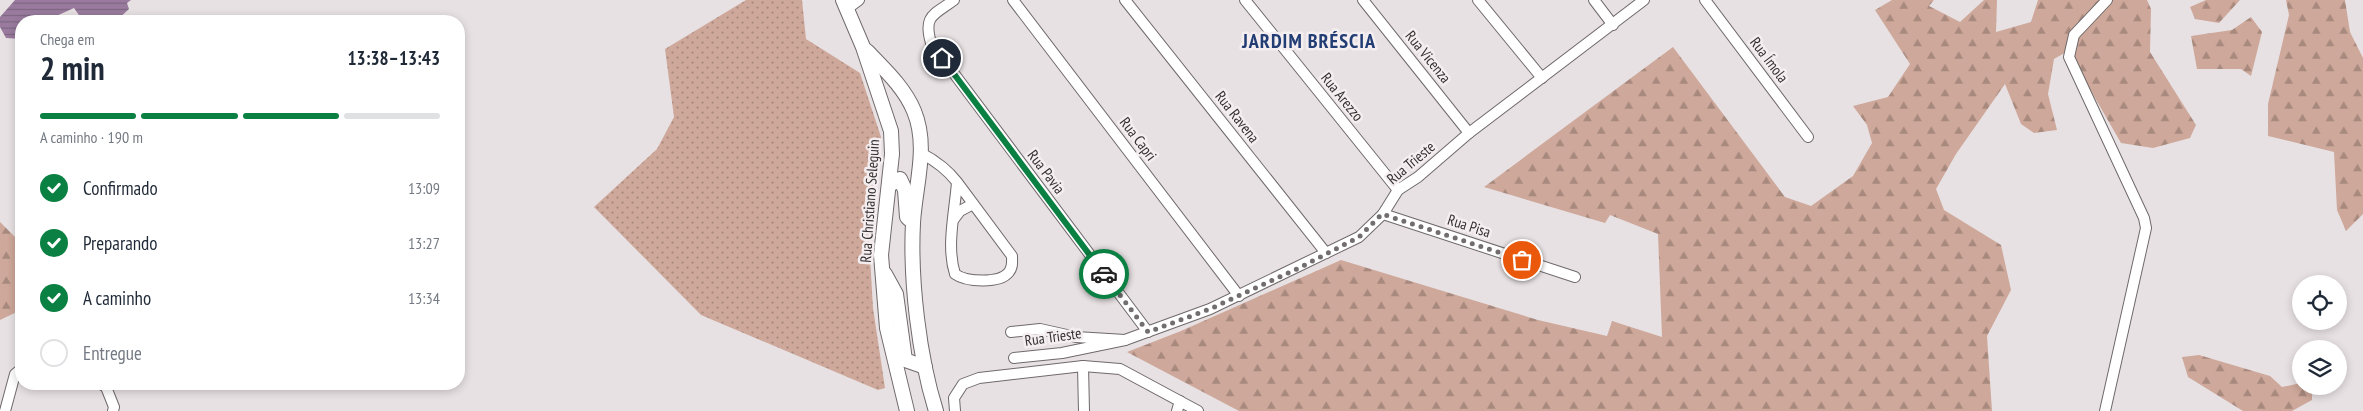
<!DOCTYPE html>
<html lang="pt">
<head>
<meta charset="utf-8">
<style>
  body { margin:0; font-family:"PT Sans Narrow",sans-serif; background:#f6f6f7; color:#1f2937; height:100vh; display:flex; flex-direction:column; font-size:19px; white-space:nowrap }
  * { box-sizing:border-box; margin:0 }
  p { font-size:16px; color:#747a83 }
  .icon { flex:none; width:28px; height:28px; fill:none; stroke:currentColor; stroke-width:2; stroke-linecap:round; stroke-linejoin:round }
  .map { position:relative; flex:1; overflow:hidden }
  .details { position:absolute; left:15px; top:15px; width:450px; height:375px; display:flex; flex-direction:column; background:#fff; border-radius:20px; box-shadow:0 2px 8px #0003 }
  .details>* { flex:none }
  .controls { position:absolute; left:2292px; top:275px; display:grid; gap:10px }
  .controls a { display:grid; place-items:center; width:55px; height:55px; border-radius:50%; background:#fff; box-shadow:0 2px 8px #0003; font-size:25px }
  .pin { position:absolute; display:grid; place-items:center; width:42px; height:42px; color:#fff; margin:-21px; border:2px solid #fff; border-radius:50%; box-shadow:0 1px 5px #0007 }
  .courier { position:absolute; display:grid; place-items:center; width:50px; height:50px; margin:-25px; border:4px solid #0b8043; border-radius:50%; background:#fff; color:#222; box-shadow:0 1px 6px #0007 }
  .summary em { font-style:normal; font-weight:700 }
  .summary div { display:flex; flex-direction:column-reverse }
  .summary { display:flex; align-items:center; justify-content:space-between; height:85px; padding:0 25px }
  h1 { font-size:32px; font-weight:700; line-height:38px }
  .bar { display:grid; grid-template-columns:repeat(4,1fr); gap:8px 5px; align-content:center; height:60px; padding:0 25px }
  .bar i { height:6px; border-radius:4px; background:#e0e1e3 }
  .bar .current { background:#0b8043 }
  .bar p { grid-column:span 4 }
  ol { padding:0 25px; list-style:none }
  li { display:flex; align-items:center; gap:15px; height:55px }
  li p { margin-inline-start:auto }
  li .icon { padding:5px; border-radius:50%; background:#0b8043; color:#fff; stroke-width:4 }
  li:last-child { color:#747a83 }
  li i { width:28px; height:28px; border:2px solid #e0e1e3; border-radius:50% }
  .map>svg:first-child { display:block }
  .grass { fill:url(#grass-dots) }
  .forest { fill:url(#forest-firs) }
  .water { fill:url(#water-rules) }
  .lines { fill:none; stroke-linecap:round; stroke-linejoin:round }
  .street-casing { stroke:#6f696a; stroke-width:12 }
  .secondary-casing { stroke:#6f696a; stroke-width:16 }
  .street { stroke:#fff; stroke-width:10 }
  .secondary { stroke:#fff; stroke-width:14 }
  .done { stroke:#726e6f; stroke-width:5; stroke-dasharray:0 9 }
  .route { stroke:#0b8043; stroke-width:6 }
  .labels { text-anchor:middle; stroke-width:5; stroke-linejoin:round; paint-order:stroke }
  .street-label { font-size:15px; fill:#333030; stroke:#f5eef0 }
  .district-label { font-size:20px; font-weight:bold; letter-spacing:1px; fill:#213d74; stroke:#f5eef0 }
</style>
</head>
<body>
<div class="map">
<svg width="2363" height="411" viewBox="0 0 2363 411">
  <defs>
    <pattern id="grass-dots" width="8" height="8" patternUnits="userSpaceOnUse" patternTransform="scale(1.25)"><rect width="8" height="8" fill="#cea89a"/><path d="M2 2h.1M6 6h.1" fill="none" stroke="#a8897e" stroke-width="1.8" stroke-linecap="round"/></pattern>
    <pattern id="forest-firs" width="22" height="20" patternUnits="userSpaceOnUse" patternTransform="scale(1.25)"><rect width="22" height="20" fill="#cea89a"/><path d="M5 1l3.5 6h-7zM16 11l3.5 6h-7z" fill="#a8897e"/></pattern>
    <pattern id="water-rules" width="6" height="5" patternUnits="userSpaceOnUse" patternTransform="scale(1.25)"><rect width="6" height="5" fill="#9a7b9f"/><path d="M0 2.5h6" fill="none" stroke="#7e6582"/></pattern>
  </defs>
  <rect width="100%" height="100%" fill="#e8e1e3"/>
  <!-- grass -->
  <path class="grass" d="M746 0H802L806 39 860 73 881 137 869 240 873 308 885 388 878 390 701 315 594 207 657 149 674 117 665 49Z"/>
  <!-- forest -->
  <g class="forest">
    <path d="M1892 0H1934L1929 6 1960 22 1984 0H1997L1996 32 2031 22 2038 0H2147L2151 9 2150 52 2196 125 2190 138 2153 148 2121 143 2068 51 2054 59 2048 94 2057 130 2034 133 2021 124 2005 84 1956 154 1936 189 1944 210 2001 245 2011 290 1987 336 1992 411H1239L1127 352 1181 331 1341 260 1538 320 1607 336 1612 321 1662 337 1658 234 1610 215 1605 223 1484 187 1673 47 1785 197 1811 206 1853 176 1872 143 1867 125 1853 106 1888 97 1910 64 1875 10Z"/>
    <path d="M2206 0H2240L2219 23 2195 19 2190 7Z"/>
    <path d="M2286 0H2345L2350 32 2363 58V214L2346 231 2337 210 2334 152 2268 136V104L2289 15Z"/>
    <path d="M2251 17 2262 32 2251 76 2241 69H2197L2191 36 2232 30Z"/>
    <path d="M0 222 21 243V310L0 320Z"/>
    <path d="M2199 355 2270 376 2282 387 2301 383V386H2312V400L2292 411H2243L2188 377 2182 357Z"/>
  </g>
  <!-- water -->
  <path class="water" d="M15 0H131L127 3 129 9 116 21 81 18 74 8 45 21H21V39L6 38 0 27V17Z"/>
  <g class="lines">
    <defs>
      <g id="street">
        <path d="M954 0C934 15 923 15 931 43L1148 332"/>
        <path d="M1013 0 1239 296"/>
        <path d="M1125 0 1326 253"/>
        <path d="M1245 0 1398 190"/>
        <path d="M1363 0 1469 133"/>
        <path d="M1478 0 1542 78"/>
        <path d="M1594 0 1613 25"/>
        <path d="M1705 0 1808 137"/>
        <path d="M847 9 859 0"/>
        <path d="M921 153C936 161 947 169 957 182L1012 256C1012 262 1013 267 1009 272 1000 284 966 282 955 274 946 246 955 211 957 182"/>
        <path d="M1383 214 1575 277"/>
        <path d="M954 219 960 211 973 204"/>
        <path d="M1011 332 1040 329 1076 337 1125 340 1062 353 1014 358"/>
        <path d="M1125 340 1210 309 1359 237 1383 214 1398 190 1418 177 1469 133 1644 0"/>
        <path d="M1083 366 1084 411"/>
        <path d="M101 384 106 387 114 407 113 411"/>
        <path d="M5 411 15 374 21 369"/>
        <path d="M955 411 954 398 963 384 979 378 1083 366 1120 369 1198 411"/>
        <path d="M1177 411 1180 401"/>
        <path d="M2105 411 2146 228 2144 218 2069 57 2074 35 2107 0"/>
      </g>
      <g id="secondary">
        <path d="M843 0 863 47 891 131 892 154 881 255 887 328 907 411"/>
        <path d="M867 51C884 69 904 87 914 111 929 147 915 186 913 223 910 280 919 357 936 411"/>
        <path d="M889 185 900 179 905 190 907 217 909 219"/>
        <path d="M885 274 896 294 905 360 925 367"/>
      </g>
    </defs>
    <!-- street casing -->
    <use href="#street" class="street-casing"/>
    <!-- secondary casing -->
    <use href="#secondary" class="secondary-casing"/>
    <!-- street -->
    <use href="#street" class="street"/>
    <!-- secondary -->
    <use href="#secondary" class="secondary"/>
  </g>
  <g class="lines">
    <!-- done -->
    <path class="done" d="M1104 274 1148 332 1210 309 1301 267 1359 237 1382 214 1522 260"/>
    <!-- route -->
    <path class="route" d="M942 58 1104 274"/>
  </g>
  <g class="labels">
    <!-- street labels -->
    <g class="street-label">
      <text transform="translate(1428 57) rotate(51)" y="5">Rua Vicenza</text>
      <text transform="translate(1769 60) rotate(53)" y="5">Rua Ímola</text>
      <text transform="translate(1342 97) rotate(51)" y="5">Rua Arezzo</text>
      <text transform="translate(1237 117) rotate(52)" y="5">Rua Ravena</text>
      <text transform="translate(1138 139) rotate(53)" y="5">Rua Capri</text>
      <text transform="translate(1411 163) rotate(-40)" y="5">Rua Trieste</text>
      <text transform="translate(1046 172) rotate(53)" y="5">Rua Pavia</text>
      <text transform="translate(870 201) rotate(-86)" y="5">Rua Christiano Seleguin</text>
      <text transform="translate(1469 226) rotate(18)" y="5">Rua Pisa</text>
      <text transform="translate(1053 337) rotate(-8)" y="5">Rua Trieste</text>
    </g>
    <!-- district labels -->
    <g class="district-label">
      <text x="1309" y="48">JARDIM BRÉSCIA</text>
    </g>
  </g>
</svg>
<div class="controls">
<a><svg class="icon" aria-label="locate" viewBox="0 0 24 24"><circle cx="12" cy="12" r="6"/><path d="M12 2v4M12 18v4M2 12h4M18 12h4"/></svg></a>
<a><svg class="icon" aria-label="layers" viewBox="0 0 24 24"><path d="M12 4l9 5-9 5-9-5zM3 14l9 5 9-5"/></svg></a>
</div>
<div class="pin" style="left:1522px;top:260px;background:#ea580c"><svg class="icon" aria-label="bag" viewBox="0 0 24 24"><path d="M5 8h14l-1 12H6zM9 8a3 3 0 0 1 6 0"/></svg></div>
<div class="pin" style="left:942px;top:58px;background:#1f2937"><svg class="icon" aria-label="home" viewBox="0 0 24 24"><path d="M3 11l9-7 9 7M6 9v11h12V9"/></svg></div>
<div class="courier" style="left:1104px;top:274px"><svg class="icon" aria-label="car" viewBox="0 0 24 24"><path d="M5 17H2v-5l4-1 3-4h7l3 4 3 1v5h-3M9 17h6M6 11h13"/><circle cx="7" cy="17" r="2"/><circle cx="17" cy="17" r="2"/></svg></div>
<section class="details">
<div class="summary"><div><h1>2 min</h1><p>Chega em</p></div><em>13:38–13:43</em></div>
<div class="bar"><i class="current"></i><i class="current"></i><i class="current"></i><i></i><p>A caminho · 190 m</p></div>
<ol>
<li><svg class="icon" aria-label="check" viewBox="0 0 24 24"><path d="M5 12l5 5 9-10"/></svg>Confirmado<p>13:09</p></li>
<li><svg class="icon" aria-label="check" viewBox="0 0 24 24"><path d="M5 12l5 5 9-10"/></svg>Preparando<p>13:27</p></li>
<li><svg class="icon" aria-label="check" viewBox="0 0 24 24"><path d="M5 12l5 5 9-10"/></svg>A caminho<p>13:34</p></li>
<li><i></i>Entregue</li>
</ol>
</section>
</div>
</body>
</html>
